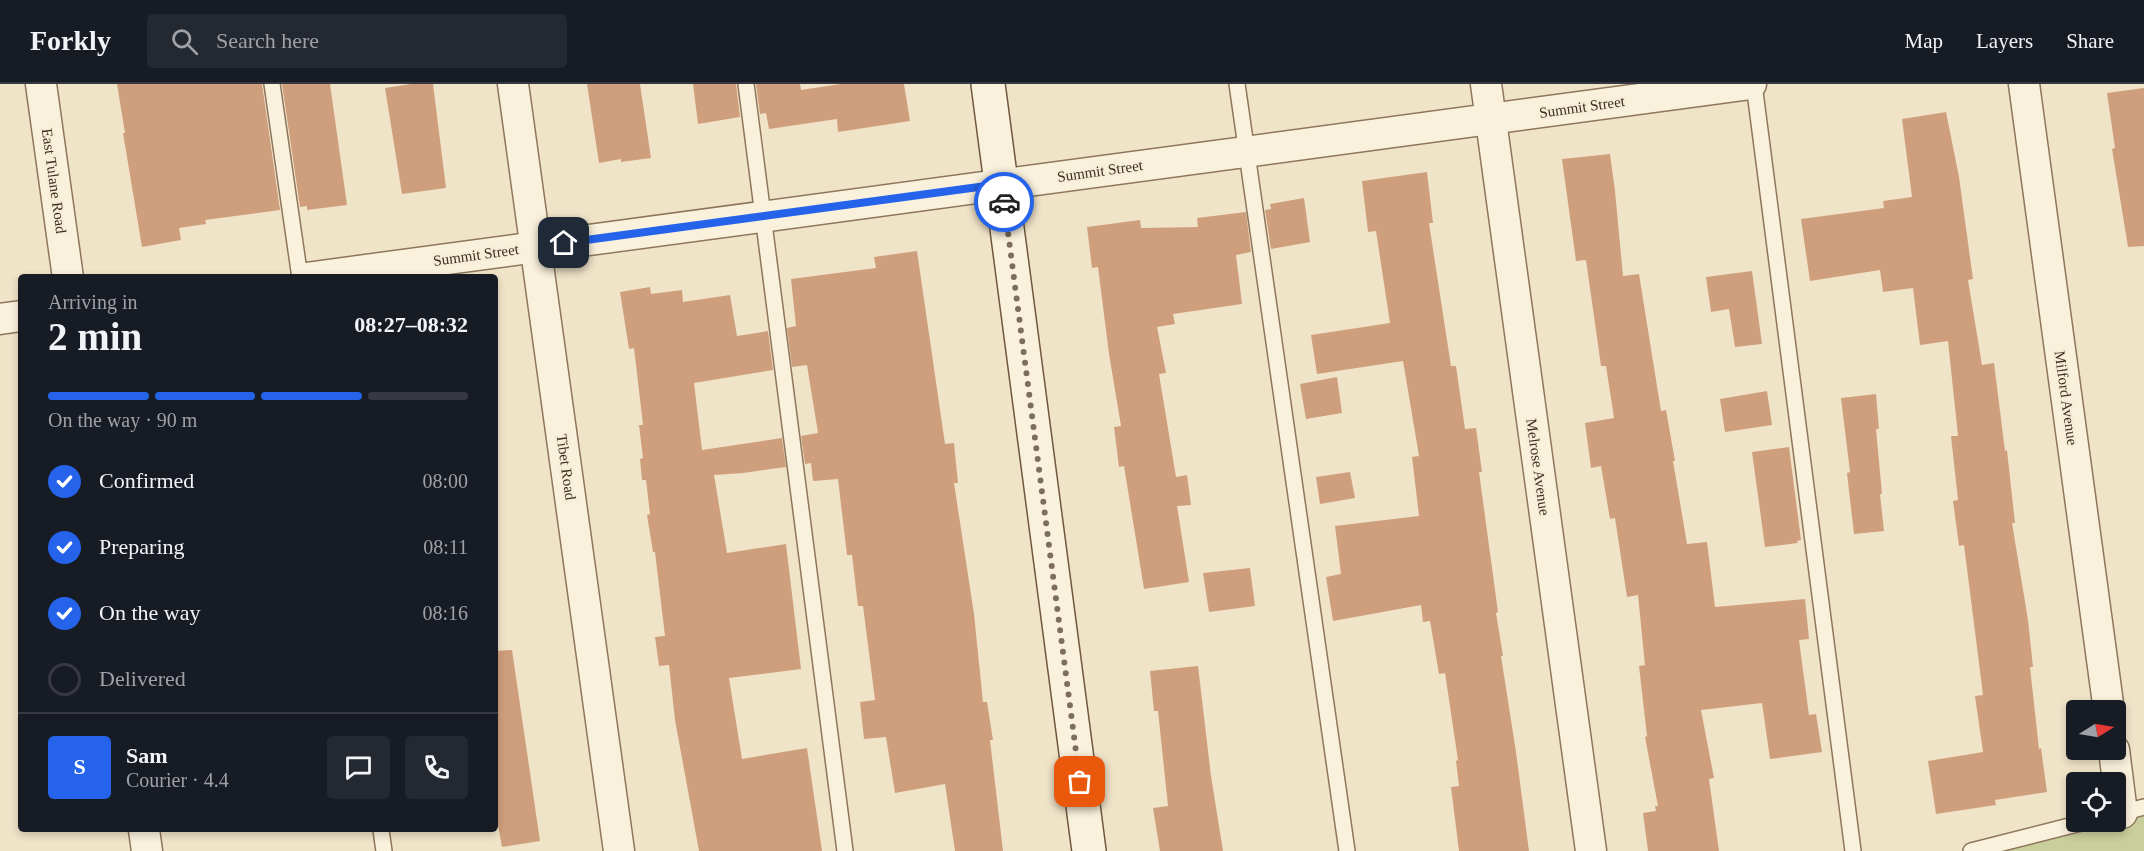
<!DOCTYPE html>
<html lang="en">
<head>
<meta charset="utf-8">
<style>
  body { margin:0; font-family:Georgia,serif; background:#242831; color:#f1f3f6; height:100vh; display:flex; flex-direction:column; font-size:22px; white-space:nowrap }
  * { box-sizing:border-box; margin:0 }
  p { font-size:20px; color:#9ea1a6 }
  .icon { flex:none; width:33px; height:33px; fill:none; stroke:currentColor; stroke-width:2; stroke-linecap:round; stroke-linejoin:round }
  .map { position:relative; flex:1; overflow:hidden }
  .panel { position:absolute; left:18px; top:190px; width:480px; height:558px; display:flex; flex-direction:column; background:#171b24; border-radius:6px; box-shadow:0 3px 9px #0003 }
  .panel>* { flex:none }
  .needle { width:39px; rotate:79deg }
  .tools { position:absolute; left:2066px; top:616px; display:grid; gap:12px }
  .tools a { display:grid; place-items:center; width:60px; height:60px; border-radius:6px; background:#171b24; box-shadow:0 3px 9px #0003; font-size:30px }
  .pin { position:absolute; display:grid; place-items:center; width:51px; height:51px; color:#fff; margin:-26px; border-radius:12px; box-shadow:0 3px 9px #0006 }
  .courier { position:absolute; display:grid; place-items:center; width:60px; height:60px; margin:-30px; border:4px solid #2563eb; border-radius:50%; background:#fff; color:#222; box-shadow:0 2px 8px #0007 }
  .head em { font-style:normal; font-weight:700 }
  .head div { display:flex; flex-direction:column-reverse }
  .head { display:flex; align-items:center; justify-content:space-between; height:102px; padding:0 30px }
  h1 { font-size:39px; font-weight:700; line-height:45px }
  .bar { display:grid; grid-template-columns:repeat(4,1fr); gap:9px 6px; align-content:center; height:72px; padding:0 30px }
  .bar i { height:8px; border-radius:4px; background:#363941 }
  .bar .selected { background:#2563eb }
  .bar p { grid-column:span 4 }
  .line { display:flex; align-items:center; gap:15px; padding:0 30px; border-top:2px solid #363941 }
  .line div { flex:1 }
  .round { display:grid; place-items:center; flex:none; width:63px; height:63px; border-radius:6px; background:#242831 }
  ol { padding:0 30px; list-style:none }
  li { display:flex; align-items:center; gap:18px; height:66px }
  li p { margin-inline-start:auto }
  li .icon { padding:6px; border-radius:50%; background:#2563eb; color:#fff; stroke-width:4 }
  li:last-child { color:#9ea1a6 }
  li i { width:33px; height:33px; border:3px solid #363941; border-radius:50% }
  header { display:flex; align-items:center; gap:36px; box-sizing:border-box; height:84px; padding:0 30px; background:#171b24; border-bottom:2px solid #363941 }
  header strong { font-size:28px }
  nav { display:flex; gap:33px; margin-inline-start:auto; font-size:21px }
  .search { width:420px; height:54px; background:#242831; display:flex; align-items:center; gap:15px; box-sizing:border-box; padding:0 21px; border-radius:6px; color:#9ea1a6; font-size:22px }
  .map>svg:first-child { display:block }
  .green { fill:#c9cf9b }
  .building { fill:#cf9f7d }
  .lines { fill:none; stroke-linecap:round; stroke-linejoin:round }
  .lane-casing { stroke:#8d765c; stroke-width:18 }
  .street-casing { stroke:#8d765c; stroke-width:33 }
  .secondary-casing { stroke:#6f573f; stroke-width:36 }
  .lane { stroke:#faf1dc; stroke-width:15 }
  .street { stroke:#faf1dc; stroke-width:30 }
  .secondary { stroke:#faf1dc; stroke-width:33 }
  .done { stroke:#7c6e5b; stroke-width:6; stroke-dasharray:0 10.8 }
  .route { stroke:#2563eb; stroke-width:8 }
  .labels { text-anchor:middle; stroke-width:5; stroke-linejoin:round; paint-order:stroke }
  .street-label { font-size:15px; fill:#3d2e20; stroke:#f7eed8 }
</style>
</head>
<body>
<header>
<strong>Forkly</strong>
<div class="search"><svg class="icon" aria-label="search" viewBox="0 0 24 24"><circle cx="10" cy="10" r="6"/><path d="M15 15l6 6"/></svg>Search here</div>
<nav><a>Map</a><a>Layers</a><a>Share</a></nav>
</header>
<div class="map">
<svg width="2144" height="767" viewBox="0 0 2144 767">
  <rect width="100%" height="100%" fill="#f0e4c8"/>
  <!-- green -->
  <path class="green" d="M2144 732V767H2005L2129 736Z"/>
  <!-- building -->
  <g class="building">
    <path d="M117 0H262L280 126 205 136 206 140 179 144 181 156 142 163 123 49H125Z"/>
    <path d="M282 0H330L347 121 307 126V122L300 123Z"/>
    <path d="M411 0H433L446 104 402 110 385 4Z"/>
    <path d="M587 0H640L651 74 621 78V75L599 79Z"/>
    <path d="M693 0H736L740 33 698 40Z"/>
    <path d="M756 0H800L801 6 841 0H904L910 37 838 48 837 35 769 45 766 29 760 30Z"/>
    <path d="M2144 4V162L2128 163 2112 65 2115 64 2107 9Z"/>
    <path d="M1946 28 1959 93 1973 195 1968 196 1982 281 1994 279 2005 367 2007 366 2015 439H2012L2028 536 2033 583H2030L2039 665 2041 664 2047 708 1995 716 1996 721 1936 730 1928 677 1983 668 1975 612 1983 611 1964 461 1959 462 1953 417 1958 416 1951 352H1958L1948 257 1920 261 1913 204 1883 208 1880 186 1810 197 1801 135 1884 124 1883 117 1912 113 1902 35Z"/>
    <path d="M1610 70 1615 107 1623 192 1639 190 1661 327 1666 326 1675 377H1673L1687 460 1707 458 1715 523 1805 515 1809 555 1799 556 1809 631 1816 630 1822 668 1770 675 1762 619 1701 626 1714 694 1709 695 1719 767H1648L1643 729 1656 727 1655 722H1658L1645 653 1647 652 1639 582 1645 581 1638 511 1627 513 1615 434 1610 435 1601 382 1591 384 1585 339 1614 334 1606 282H1601L1586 176 1576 177 1562 75Z"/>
    <path d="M1427 88 1433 139H1429L1451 282H1456L1465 345 1476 344 1482 388H1479L1498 528 1496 529 1503 572H1501L1516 668 1529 767H1459L1451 703 1459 702 1456 677 1458 676 1445 589 1439 590 1430 537 1423 538 1421 521 1333 537 1326 493 1341 490 1335 442 1419 432 1412 373 1419 372 1403 277 1317 290 1311 251 1390 239 1376 147 1368 148 1362 97Z"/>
    <path d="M1304 114 1310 158 1271 165 1265 126 1271 125 1270 120Z"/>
    <path d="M1246 128 1251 168 1236 171 1242 220 1173 230 1175 240 1157 243 1166 289 1159 290 1176 393 1187 391 1191 421 1177 422 1189 498 1144 505 1124 382 1119 383 1114 343 1121 342 1109 270 1098 183 1092 184 1087 143 1140 136 1141 144 1198 143 1197 134Z"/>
    <path d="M917 167 945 360 954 359 958 399H954L974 530 983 618H987L993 656H990L1003 767H955L945 700 895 709 886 653 864 655 860 618 875 616 863 522H858L852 471H847L838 395 813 397 811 379 805 380 801 352 818 349 807 281 792 283 787 244 796 242 791 195 876 184 874 173Z"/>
    <path d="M1752 187 1762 260 1735 263 1729 225 1711 228 1706 193Z"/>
    <path d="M650 203 651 210 682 206 683 218 730 211 737 252 768 247 773 286 694 299 702 366 782 354 786 383 743 389 714 391 727 469 786 460 801 585 729 594 742 675 807 664 822 767H699L675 636 669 581 659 582 655 553 665 552 655 468H653L647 431 650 430 646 396H642L640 375 643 374 639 341H643L634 264 629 265 620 208Z"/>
    <path d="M1337 293 1342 329 1306 335 1300 300Z"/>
    <path d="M1767 307 1772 341 1725 348 1720 315Z"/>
    <path d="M1876 310 1879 345H1876L1882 410H1880L1884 447 1854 450 1847 389 1850 388 1841 314Z"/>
    <path d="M1789 363 1801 456 1797 457 1798 459 1765 463 1752 368Z"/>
    <path d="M1350 388 1355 414 1320 420 1316 393Z"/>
    <path d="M1250 484 1255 522 1209 528 1203 489Z"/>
    <path d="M512 566 540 757 502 763 498 741 495 742V567Z"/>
    <path d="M1198 582 1211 692 1223 767H1160L1153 724 1168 722 1158 627H1154L1150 587Z"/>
  </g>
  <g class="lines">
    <defs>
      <g id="lane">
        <path d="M272 0 300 194"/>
        <path d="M746 0 845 767"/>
        <path d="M1237 0 1347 767"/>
        <path d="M1754 0 1853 767"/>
        <path d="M2118 730 2144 723"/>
        <path d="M381 746 384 767"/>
        <path d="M1971 767 2085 738"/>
      </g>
      <g id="street">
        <path d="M41 0 68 194"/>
        <path d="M513 0 619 767"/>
        <path d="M1486 0 1591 767"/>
        <path d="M2024 0 2109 627"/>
        <path d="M306 194 1751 0"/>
        <path d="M0 235 21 232"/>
        <path d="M2114 666 2122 729"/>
        <path d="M144 746 147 767"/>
      </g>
      <path id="secondary" d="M988 0 1089 767"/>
    </defs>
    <!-- lane casing -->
    <use href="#lane" class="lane-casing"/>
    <!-- street casing -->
    <use href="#street" class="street-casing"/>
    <!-- secondary casing -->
    <use href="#secondary" class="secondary-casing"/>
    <!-- lane -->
    <use href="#lane" class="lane"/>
    <!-- street -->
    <use href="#street" class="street"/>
    <!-- secondary -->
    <use href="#secondary" class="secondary"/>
  </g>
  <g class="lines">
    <!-- done -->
    <path class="done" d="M1004 118 1080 698"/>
    <!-- route -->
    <path class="route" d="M564 159 1001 100 1004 118"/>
  </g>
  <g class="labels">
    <!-- street labels -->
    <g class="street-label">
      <text transform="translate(1582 23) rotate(-8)" y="5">Summit Street</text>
      <text transform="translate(1100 87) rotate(-8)" y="5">Summit Street</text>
      <text transform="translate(54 97) rotate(82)" y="5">East Tulane Road</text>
      <text transform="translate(476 171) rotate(-8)" y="5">Summit Street</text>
      <text transform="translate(2066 314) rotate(82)" y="5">Milford Avenue</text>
      <text transform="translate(566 383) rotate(82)" y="5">Tibet Road</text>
      <text transform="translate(1538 383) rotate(82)" y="5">Melrose Avenue</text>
    </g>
  </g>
</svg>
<div class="tools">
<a><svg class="needle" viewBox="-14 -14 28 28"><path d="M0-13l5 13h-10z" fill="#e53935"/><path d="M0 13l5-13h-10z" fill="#9ea1a6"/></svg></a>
<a><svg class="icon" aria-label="locate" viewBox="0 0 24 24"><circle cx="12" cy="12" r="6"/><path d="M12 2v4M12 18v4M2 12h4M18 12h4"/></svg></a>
</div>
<div class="pin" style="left:1080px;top:698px;background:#ea580c"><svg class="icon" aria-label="bag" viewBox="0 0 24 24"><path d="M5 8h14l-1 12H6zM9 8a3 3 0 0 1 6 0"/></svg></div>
<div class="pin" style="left:564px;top:159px;background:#1f2937"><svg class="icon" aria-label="home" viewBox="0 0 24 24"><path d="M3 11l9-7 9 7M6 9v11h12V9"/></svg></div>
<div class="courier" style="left:1004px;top:118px"><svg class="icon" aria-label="car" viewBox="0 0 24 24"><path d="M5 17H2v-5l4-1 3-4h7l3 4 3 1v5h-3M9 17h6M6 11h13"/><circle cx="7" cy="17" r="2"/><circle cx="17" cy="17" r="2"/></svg></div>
<section class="panel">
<div class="head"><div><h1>2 min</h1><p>Arriving in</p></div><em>08:27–08:32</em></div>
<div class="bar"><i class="selected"></i><i class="selected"></i><i class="selected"></i><i></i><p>On the way · 90 m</p></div>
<ol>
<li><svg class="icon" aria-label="check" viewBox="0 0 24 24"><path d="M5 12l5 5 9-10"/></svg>Confirmed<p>08:00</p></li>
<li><svg class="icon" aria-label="check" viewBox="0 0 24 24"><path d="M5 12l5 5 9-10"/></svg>Preparing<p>08:11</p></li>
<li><svg class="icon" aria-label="check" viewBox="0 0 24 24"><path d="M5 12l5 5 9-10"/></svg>On the way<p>08:16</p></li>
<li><i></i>Delivered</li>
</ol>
<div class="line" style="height:108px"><b class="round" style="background:#2563eb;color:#fff">S</b><div><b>Sam</b><p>Courier · 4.4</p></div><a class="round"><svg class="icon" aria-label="chat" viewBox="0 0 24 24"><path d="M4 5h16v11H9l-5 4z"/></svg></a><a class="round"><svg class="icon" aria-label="phone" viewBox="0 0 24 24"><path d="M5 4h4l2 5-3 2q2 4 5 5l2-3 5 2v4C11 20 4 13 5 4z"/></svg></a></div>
</section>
</div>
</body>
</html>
